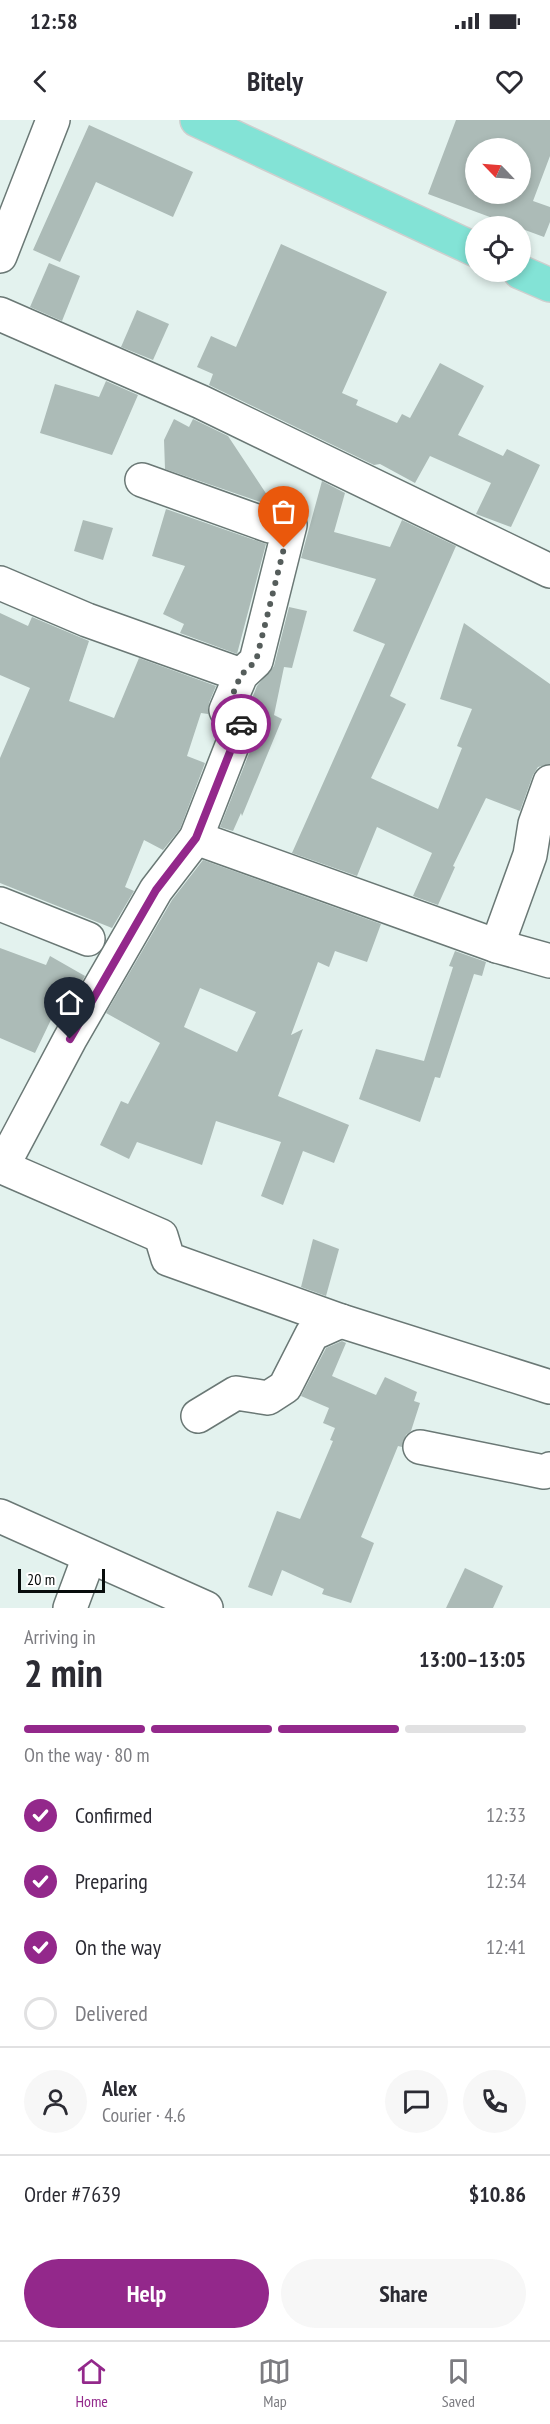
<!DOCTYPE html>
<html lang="en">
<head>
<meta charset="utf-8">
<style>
  body { margin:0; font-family:"PT Sans Narrow",sans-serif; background:#f7f7f7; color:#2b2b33; height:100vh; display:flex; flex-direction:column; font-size:22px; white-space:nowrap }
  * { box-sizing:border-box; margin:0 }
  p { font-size:20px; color:#7c7c81 }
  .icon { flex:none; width:33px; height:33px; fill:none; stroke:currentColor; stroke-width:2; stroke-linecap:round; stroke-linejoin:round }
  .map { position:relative; height:1488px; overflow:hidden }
  .sheet { display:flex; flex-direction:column; background:#fff; flex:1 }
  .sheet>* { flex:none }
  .needle { width:39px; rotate:295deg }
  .buttons { position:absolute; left:465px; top:18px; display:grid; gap:12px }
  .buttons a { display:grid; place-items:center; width:66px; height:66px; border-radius:50%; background:#fff; box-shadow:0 3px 9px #0003; font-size:30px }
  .scale { position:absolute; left:18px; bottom:15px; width:87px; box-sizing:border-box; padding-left:6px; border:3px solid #080d0c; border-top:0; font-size:16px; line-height:21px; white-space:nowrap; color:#080d0c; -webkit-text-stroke:4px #fff; paint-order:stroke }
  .pin { position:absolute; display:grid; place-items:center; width:51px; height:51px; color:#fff; margin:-62px -26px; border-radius:50% 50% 50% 0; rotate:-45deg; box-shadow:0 0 6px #0007 }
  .pin .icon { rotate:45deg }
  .courier { position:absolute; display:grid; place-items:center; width:60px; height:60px; margin:-30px; border:4px solid #93288b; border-radius:50%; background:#fff; color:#222; box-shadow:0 2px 8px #0007 }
  .head em { font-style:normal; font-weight:700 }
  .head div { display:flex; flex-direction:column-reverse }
  .head { display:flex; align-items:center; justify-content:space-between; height:102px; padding:0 24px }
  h1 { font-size:39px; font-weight:700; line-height:45px }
  .bar { display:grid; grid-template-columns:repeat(4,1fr); gap:9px 6px; align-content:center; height:72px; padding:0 24px }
  .bar i { height:8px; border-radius:4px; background:#e1e1e2 }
  .bar .current { background:#93288b }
  .bar p { grid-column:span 4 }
  .line { display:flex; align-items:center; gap:15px; padding:0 24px; border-top:2px solid #e1e1e2 }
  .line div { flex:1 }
  .round { display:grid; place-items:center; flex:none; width:63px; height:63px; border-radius:32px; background:#f7f7f7 }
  ol { padding:0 24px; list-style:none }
  li { display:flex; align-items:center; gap:18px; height:66px }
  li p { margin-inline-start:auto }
  li .icon { padding:6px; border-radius:50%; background:#93288b; color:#fff; stroke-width:4 }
  li:last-child { color:#7c7c81 }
  li i { width:33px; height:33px; border:3px solid #e1e1e2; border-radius:50% }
  .primary-button { display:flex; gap:12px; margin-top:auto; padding:12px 24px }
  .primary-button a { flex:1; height:69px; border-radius:36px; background:#93288b; color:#fff; font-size:24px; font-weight:700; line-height:69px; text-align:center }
  .primary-button a+a { background:#f7f7f7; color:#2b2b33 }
  .status { display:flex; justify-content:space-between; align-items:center; height:42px; padding:0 30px; background:#fff; direction:ltr }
  .status svg { height:16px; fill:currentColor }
  header { display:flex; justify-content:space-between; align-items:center; height:78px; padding:0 24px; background:#fff; font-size:27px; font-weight:700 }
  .dock { display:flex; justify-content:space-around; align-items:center; height:84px; border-top:2px solid #e1e1e2; background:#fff; font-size:16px; color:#7c7c81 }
  .dock a { display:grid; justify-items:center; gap:3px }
  .dock .current { color:#93288b }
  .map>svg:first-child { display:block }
  .building { fill:#acbbb7; fill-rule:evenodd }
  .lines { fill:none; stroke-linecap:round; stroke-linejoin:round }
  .minor-casing { stroke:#6a7875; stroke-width:36 }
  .major-casing { stroke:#cecfce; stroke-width:36 }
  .minor { stroke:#fff; stroke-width:33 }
  .major { stroke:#83e3d6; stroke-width:33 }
  .done { stroke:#555d5b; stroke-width:6; stroke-dasharray:0 10.8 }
  .route { stroke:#93288b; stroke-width:8 }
</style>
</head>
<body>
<div class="status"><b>12:58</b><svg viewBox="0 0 49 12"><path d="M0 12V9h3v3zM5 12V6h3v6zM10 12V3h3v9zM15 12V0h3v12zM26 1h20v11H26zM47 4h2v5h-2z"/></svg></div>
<header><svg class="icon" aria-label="back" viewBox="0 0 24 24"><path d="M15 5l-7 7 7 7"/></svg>Bitely<svg class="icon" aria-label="heart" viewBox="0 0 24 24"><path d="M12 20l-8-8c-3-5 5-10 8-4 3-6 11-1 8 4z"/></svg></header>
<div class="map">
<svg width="550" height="1488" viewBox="0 0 550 1488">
  <rect width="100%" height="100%" fill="#e3f2ee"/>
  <!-- building -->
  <g class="building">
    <path d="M456 0H550V36L533 81 550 87V102L544 117 428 74ZM476 28H520V74H476Z"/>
    <path d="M89 5 193 52 173 97 96 62 60 142 33 130Z"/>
    <path d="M281 124 387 172 342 273 358 280 356 285 397 303 402 294 410 298 440 243 484 266 458 315 503 336 507 329 540 345 511 407 476 394 491 363 430 336 415 363 380 344 374 345 209 265 213 254 197 247 211 216 236 227Z"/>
    <path d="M49 143 80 156 62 201 30 187Z"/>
    <path d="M137 190 169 204 153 240 121 227Z"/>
    <path d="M106 261 138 275 112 335 40 313 55 264 99 277Z"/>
    <path d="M174 299 189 307 193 299 228 316 275 387 165 349 164 320Z"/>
    <path d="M322 361 345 373 334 412 390 427 402 400 456 426 390 576 406 584 371 658 438 689 462 628 457 626 472 589 440 579 464 503 550 564V644L538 647 533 655 520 691 486 678 453 746 455 747 438 785 413 776 432 733 377 707 357 756 292 733 385 524 353 511 376 459 301 438Z"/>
    <path d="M166 389 266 424 237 534 180 513 184 504 163 494 185 446 152 436Z"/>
    <path d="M83 400 113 408 103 440 74 431Z"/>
    <path d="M289 487 307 491 292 548 284 547 274 595 282 599 242 696 241 693 233 711 220 707 260 606 258 591 250 583 257 566 274 546Z"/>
    <path d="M0 493 28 506 32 497 89 521 69 581 114 598 139 538 216 566 209 583 208 594 201 593 187 636 205 643 180 709 163 730 144 720 125 767 134 771 112 808 0 763V638L30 568 0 555Z"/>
    <path d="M203 740 381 804 367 842 335 831 329 847 318 842 291 915 303 909 278 976 349 1005 334 1043 303 1031 283 1085 261 1076 281 1022 216 1001 202 1045 137 1022 129 1039 100 1025 121 981 128 984 160 923 106 893 172 780ZM200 868 256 892 237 932 184 907Z"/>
    <path d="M0 828 46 845 50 836 85 856 68 884 60 881 35 933 0 918Z"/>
    <path d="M455 831 486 842 482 856 474 854 440 958 435 957 420 1002 359 979 376 929 424 941 453 847 449 846Z"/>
    <path d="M313 1119 339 1129 326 1176 301 1167Z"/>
    <path d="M342 1221 346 1223 332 1256 376 1275 385 1257 417 1272 414 1281 420 1283 411 1311 406 1315 402 1327 398 1326 361 1417 374 1423 351 1483 322 1474 324 1469 282 1450 272 1476 248 1467 277 1391 300 1399 333 1321 330 1320 335 1308 323 1303 329 1288 301 1276 326 1228Z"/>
    <path d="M465 1448 503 1466 493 1488H446Z"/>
  </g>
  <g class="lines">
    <defs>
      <g id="minor">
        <path d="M0 136 53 0"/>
        <path d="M0 194 201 282 550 451"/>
        <path d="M0 463 87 500 241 555"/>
        <path d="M196 718 497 826 550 841"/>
        <path d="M0 784 88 819"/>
        <path d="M497 826 530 735 535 704 550 662"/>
        <path d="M0 1046 161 1116 168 1139 341 1201 550 1267"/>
        <path d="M2 1047 70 919 156 770 196 718 242 600 226 590 241 555 256 541 290 405 270 406 142 360"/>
        <path d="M198 1296 236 1273 268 1278 285 1267 312 1214 341 1201"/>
        <path d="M420 1327 544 1352 550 1349"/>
        <path d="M0 1396 206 1488"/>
        <path d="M70 1488 89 1437"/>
      </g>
      <g id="major">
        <path d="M197 0 476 130"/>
        <path d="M520 152 550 165"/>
      </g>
    </defs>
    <!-- minor casing -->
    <use href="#minor" class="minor-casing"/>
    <!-- major casing -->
    <use href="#major" class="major-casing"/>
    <!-- minor -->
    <use href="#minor" class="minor"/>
    <!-- major -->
    <use href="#major" class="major"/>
  </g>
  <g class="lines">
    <!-- done -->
    <path class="done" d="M241 604 242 600 226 590 241 555 256 541 284 428"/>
    <!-- route -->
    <path class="route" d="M70 919 156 770 196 718 241 604"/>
  </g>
</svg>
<div class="buttons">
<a><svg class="needle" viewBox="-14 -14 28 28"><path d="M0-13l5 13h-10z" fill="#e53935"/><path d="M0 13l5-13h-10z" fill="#7c7c81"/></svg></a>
<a><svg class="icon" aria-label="locate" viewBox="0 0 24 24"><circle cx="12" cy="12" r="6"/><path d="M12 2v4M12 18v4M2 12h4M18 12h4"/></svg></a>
</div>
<div class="scale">20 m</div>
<div class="pin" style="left:284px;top:428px;background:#ea580c"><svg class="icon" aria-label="bag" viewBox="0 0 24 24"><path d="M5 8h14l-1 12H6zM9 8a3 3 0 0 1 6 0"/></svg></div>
<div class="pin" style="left:70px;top:919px;background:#1f2937"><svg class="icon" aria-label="home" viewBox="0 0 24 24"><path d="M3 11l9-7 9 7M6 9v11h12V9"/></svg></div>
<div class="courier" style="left:241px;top:604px"><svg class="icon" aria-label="car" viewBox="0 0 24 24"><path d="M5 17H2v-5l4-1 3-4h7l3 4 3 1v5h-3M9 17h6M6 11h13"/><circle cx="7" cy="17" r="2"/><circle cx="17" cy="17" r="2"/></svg></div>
</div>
<section class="sheet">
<div class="head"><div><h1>2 min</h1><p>Arriving in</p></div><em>13:00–13:05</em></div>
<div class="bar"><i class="current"></i><i class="current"></i><i class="current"></i><i></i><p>On the way · 80 m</p></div>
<ol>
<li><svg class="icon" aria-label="check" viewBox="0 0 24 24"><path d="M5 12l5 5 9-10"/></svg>Confirmed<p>12:33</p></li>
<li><svg class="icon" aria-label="check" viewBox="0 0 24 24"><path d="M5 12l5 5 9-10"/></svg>Preparing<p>12:34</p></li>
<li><svg class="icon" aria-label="check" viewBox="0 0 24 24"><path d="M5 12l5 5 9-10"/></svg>On the way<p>12:41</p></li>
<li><i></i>Delivered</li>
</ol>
<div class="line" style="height:108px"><a class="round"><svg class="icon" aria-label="person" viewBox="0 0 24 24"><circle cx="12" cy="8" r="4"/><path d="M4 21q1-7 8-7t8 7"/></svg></a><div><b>Alex</b><p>Courier · 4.6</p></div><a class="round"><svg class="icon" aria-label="chat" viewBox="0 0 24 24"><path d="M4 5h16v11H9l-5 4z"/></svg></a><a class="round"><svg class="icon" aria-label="phone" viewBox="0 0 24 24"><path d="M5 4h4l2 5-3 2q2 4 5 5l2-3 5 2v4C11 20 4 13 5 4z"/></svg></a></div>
<div class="line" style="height:78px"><div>Order #7639</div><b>$10.86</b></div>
<div class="primary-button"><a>Help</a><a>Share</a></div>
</section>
<nav class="dock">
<a class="current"><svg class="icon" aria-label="home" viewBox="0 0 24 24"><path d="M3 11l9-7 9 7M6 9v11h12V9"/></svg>Home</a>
<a><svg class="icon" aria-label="map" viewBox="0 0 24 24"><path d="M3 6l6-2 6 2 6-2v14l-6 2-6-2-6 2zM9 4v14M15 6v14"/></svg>Map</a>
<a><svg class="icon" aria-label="saved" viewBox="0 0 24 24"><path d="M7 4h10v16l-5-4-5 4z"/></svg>Saved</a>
</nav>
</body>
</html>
